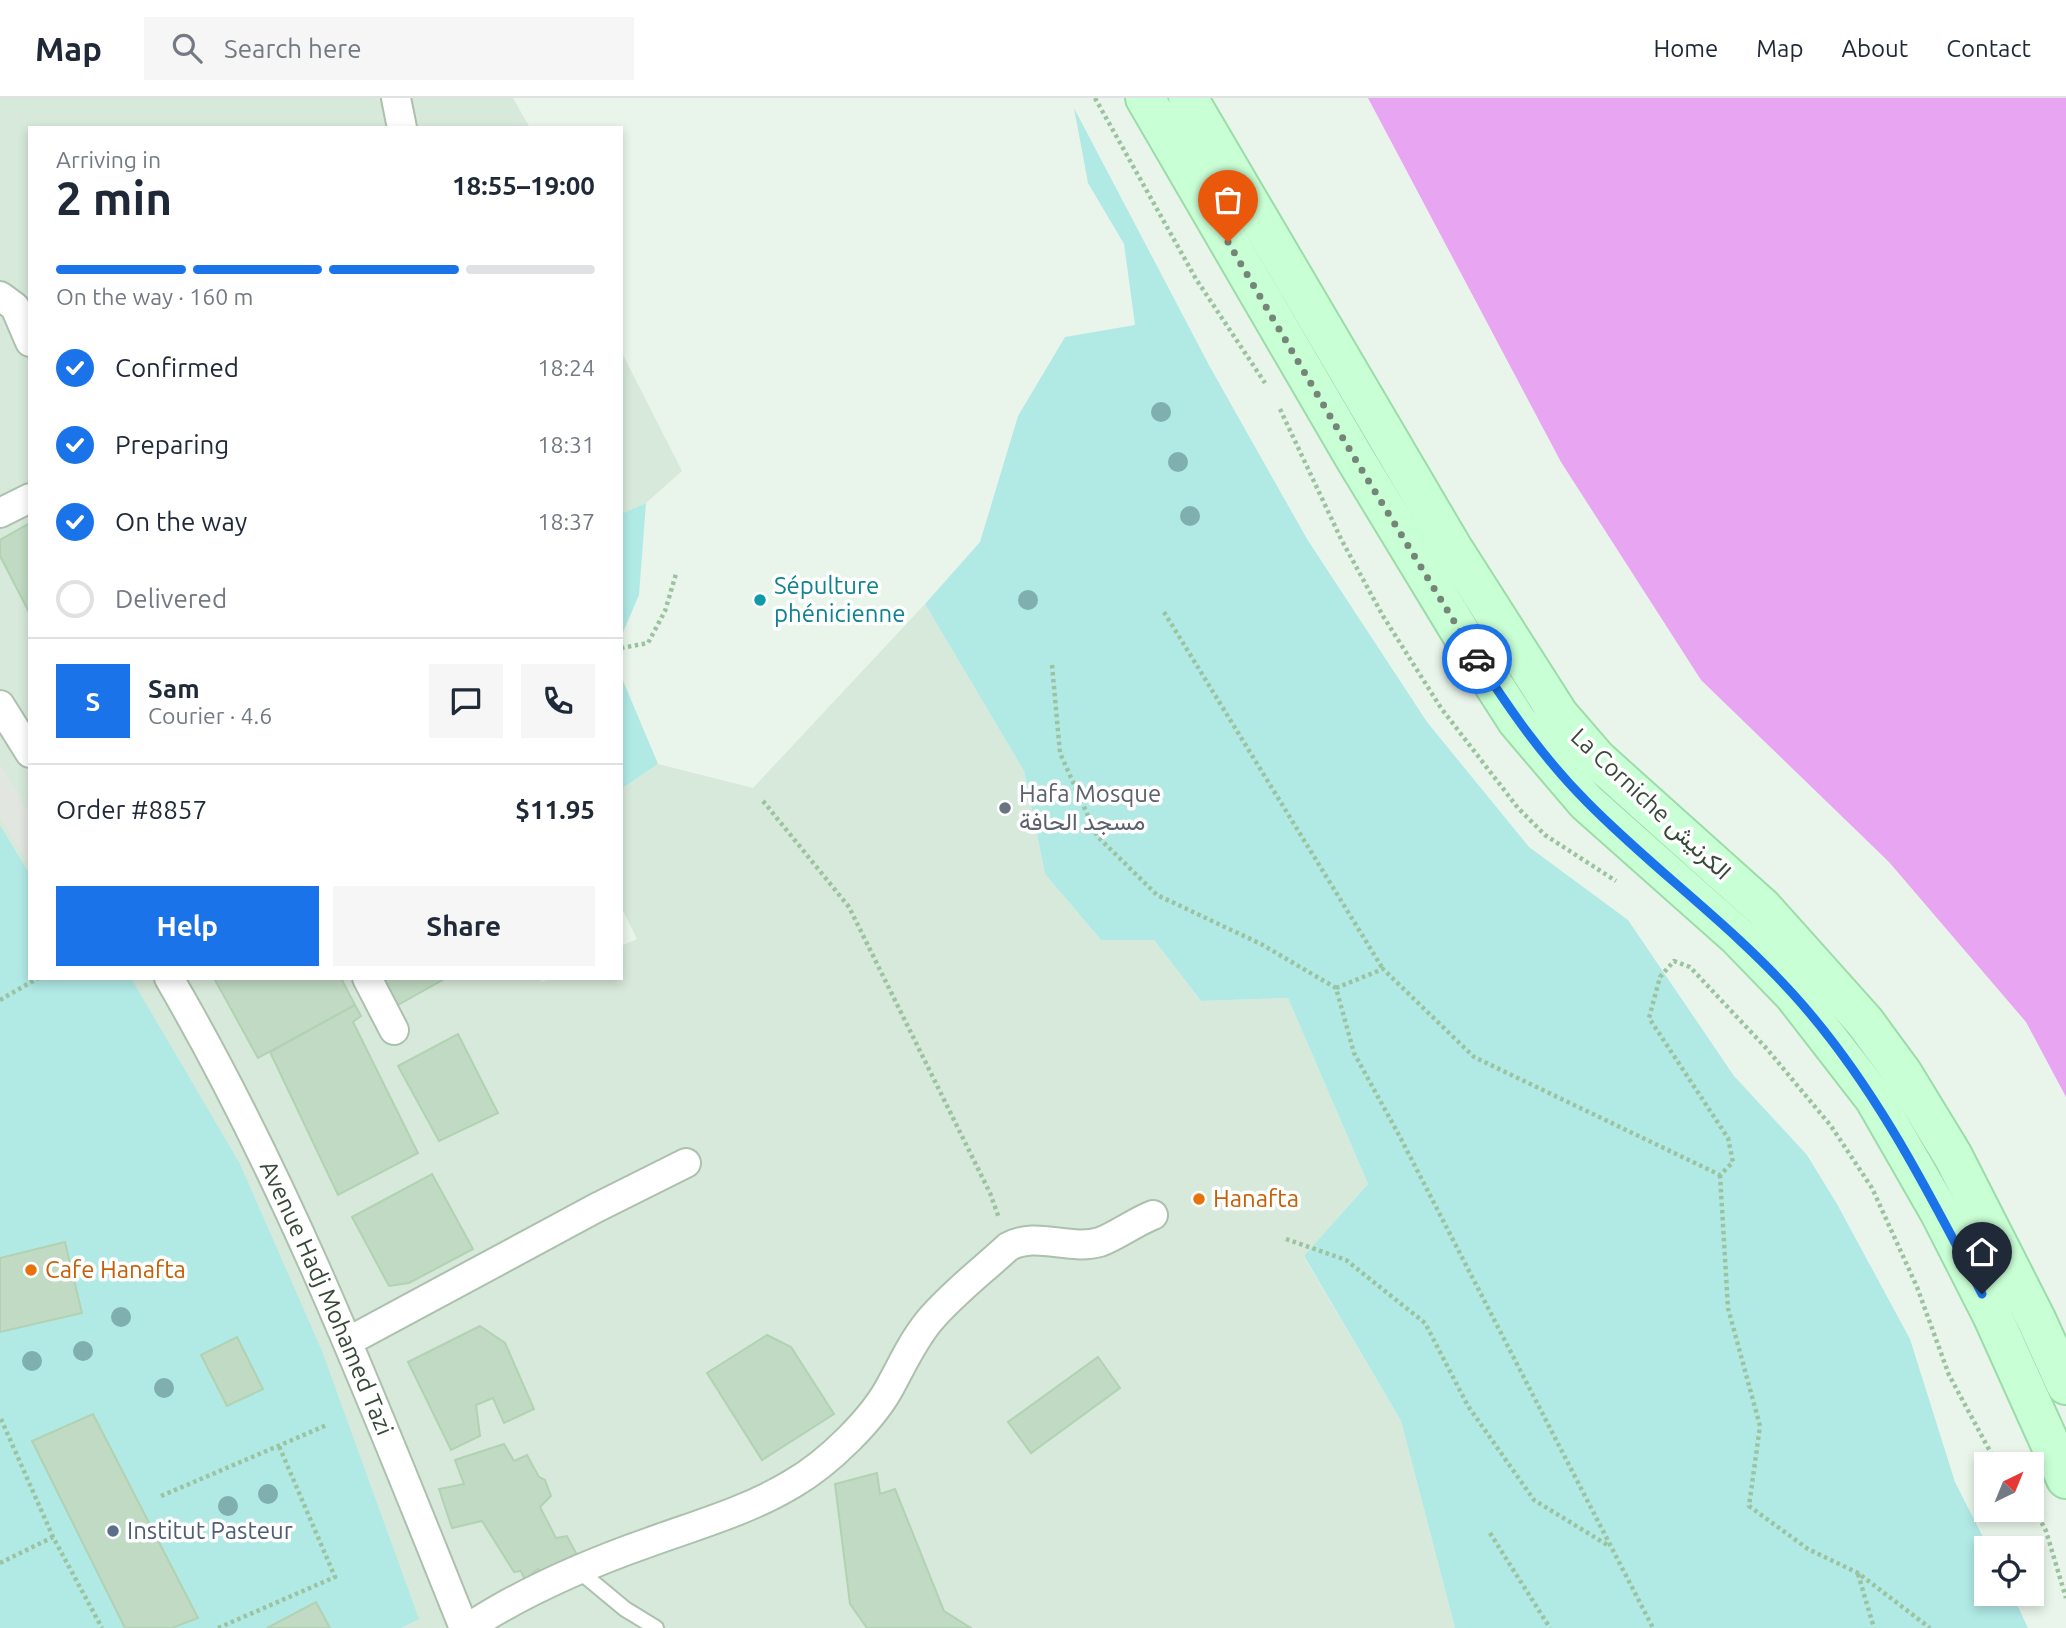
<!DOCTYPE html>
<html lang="en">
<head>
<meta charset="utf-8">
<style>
  body { margin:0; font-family:Ubuntu,Vazirmatn,sans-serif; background:#f6f6f7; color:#1f2937; height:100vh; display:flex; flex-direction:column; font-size:26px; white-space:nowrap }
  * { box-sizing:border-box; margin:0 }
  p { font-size:23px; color:#747a83 }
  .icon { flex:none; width:38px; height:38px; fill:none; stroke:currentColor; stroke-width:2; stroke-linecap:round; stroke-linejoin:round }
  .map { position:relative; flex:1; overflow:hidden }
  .drawer { position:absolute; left:28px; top:28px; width:595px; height:854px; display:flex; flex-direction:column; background:#fff; border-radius:0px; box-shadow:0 4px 10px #0003 }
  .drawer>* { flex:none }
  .needle { width:46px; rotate:43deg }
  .fabs { position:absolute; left:1974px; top:1354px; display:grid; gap:14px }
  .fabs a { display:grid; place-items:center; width:70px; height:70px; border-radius:0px; background:#fff; box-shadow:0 4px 10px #0003; font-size:35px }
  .pin { position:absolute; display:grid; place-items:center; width:60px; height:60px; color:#fff; margin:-72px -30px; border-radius:50% 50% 50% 0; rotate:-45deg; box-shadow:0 0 7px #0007 }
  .pin .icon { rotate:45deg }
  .courier { position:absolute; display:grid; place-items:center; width:70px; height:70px; margin:-35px; border:5px solid #1a73e8; border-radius:50%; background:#fff; color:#222; box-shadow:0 2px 9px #0007 }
  .overview em { font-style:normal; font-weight:700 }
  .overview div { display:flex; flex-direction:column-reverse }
  .overview { display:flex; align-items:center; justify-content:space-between; height:119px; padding:0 28px }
  h1 { font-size:46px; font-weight:700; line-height:52px }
  .bar { display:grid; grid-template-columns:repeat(4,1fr); gap:10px 7px; align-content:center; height:84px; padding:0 28px }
  .bar i { height:9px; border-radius:5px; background:#e0e1e3 }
  .bar .selected { background:#1a73e8 }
  .bar p { grid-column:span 4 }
  .line { display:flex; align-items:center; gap:18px; padding:0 28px; border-top:2px solid #e0e1e3 }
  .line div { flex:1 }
  .round { display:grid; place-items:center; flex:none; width:74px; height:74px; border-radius:0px; background:#f6f6f7 }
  ol { padding:0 28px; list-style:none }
  li { display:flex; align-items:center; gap:21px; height:77px }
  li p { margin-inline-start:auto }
  li .icon { padding:7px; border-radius:50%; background:#1a73e8; color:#fff; stroke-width:4 }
  li:last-child { color:#747a83 }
  li i { width:38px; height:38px; border:4px solid #e0e1e3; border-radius:50% }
  .primary-button { display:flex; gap:14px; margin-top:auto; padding:14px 28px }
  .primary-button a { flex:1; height:80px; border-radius:0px; background:#1a73e8; color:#fff; font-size:28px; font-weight:700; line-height:80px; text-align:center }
  .primary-button a+a { background:#f6f6f7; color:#1f2937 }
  header { display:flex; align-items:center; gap:42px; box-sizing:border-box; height:98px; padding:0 35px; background:#fff; border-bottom:2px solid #e0e1e3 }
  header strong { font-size:33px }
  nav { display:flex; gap:38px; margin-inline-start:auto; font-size:24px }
  .search { width:490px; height:63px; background:#f6f6f7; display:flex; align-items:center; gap:18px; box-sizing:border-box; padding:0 24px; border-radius:0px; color:#747a83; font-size:26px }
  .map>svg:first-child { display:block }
  .residential { fill:#d7e9da }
  .green { fill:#b1eae5 }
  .parking { fill:#e1e6e1 }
  .water { fill:#e8a5f2 }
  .building { fill:#c1dac3; stroke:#b1d2b3; stroke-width:2 }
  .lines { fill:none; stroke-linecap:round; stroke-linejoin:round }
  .lane-casing { stroke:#abc1ae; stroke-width:18 }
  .street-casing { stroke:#abc1ae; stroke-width:32 }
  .secondary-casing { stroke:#9cdca8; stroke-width:42 }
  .path { stroke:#9cc3a0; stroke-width:4.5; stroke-dasharray:3.5 3.5; stroke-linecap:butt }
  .lane { stroke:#fff; stroke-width:14 }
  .street { stroke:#fff; stroke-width:28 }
  .secondary { stroke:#c9ffd5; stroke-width:38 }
  .tree { fill:#7fafae }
  .done { stroke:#758577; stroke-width:7; stroke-dasharray:0 12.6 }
  .route { stroke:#1a73e8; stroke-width:9 }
  .culture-dot { fill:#0f9aa8; stroke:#fff; stroke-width:2.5 }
  .worship-dot { fill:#6b7280; stroke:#fff; stroke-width:2.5 }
  .food-dot { fill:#e8710a; stroke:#fff; stroke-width:2.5 }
  .service-dot { fill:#5c6f8a; stroke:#fff; stroke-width:2.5 }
  .labels { text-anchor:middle; stroke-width:7; stroke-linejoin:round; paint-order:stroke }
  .culture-label { font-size:24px; fill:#0d838f; stroke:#fff; text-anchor:start }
  .worship-label { font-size:24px; fill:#5b616d; stroke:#fff; text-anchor:start }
  .street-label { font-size:24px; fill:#374938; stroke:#fff }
  .food-label { font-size:24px; fill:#c56008; stroke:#fff; text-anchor:start }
  .service-label { font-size:24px; fill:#4e5e75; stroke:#fff; text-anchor:start }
</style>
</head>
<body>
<header>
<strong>Map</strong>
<div class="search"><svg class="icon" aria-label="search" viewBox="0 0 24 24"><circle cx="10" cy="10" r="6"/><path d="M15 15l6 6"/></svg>Search here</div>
<nav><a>Home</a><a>Map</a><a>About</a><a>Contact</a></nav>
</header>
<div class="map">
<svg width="2066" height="1530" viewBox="0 0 2066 1530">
  <rect width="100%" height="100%" fill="#e9f5eb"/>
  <!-- residential -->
  <g class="residential">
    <path d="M0 0H513L530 30H30V880H540L542 884 550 880H621V848L637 841 621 809V691L658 666 753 690 925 506 1024 673 1045 776 1101 842H1154L1201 903 1288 900 1368 1086 1304 1159 1401 1323 1455 1530H0Z"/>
    <path d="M621 253 682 373 646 405 621 416Z"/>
  </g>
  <!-- green -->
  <g class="green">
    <path d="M1074 10 1210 269 1307 441 1427 624 1529 749 1628 822 1734 978 1807 1057 1837 1106 1910 1241 1955 1384 1989 1451H1986V1496H2012L2028 1530H1455L1401 1323 1304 1158 1368 1086 1288 900 1201 903 1154 842H1101L1045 776 1024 673 925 506 980 444 1018 318 1065 239 1135 227 1124 146 1088 85Z"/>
    <path d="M646 405 639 497 621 539V416Z"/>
    <path d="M621 578 658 666 621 691Z"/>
    <path d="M0 727 30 777V880H131L240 1066 322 1253 419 1521 401 1530H0Z"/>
  </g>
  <!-- parking -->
  <path class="parking" d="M0 666 30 716V768L0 719Z"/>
  <!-- water -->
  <path class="water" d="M1368 0H2066V999L2026 924 1889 764 1701 582 1561 364Z"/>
  <!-- building -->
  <g class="building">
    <path d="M30 425V516L0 458V442Z"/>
    <path d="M214 880H341L355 907 258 960Z"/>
    <path d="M383 880H446L398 907Z"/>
    <path d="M355 907 361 918 353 924 418 1055 338 1097 270 954Z"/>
    <path d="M458 936 498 1015 439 1043 398 968Z"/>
    <path d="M432 1076 473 1151 409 1185 389 1188 352 1119Z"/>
    <path d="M65 1144 82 1215 0 1234V1160Z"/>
    <path d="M480 1228 505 1245 534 1311 504 1325 493 1300 476 1307 480 1338 451 1352 408 1264Z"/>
    <path d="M767 1237 791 1249 834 1316 762 1362 707 1275Z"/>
    <path d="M237 1239 263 1291 227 1308 201 1257Z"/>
    <path d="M1098 1259 1120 1290 1031 1355 1008 1324Z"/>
    <path d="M93 1316 198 1520 172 1530H125L32 1343Z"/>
    <path d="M504 1346 514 1363 527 1357 539 1379 545 1382 551 1398 540 1409 556 1440 567 1438 578 1459 542 1477 538 1471 525 1482 521 1473 514 1474 482 1423 452 1430 439 1391 464 1386 455 1362Z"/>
    <path d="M877 1375 880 1396 895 1391 944 1513 971 1530H867L850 1506 835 1386Z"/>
    <path d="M316 1504 330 1530H267Z"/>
  </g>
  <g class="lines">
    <defs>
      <path id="lane" d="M578 1472 625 1511 656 1530"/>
      <g id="street">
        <path d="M396 0 402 30"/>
        <path d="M0 198 15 209 30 244"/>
        <path d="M0 415 30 400"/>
        <path d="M0 607 30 655"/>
        <path id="s1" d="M169 880C289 1086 375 1309 464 1530"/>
        <path d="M367 880 394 932"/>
        <path d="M349 1243 596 1110 686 1065"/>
        <path d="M468 1530C524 1493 587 1466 650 1444 697 1427 749 1412 792 1386 827 1366 874 1321 892 1285 904 1263 914 1241 930 1222 953 1195 982 1173 1008 1149 1036 1133 1069 1153 1100 1144 1115 1139 1135 1124 1153 1117"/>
      </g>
      <g id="secondary">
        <path d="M1145 0 1354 359 1470 550 1517 623 1586 704 1737 838 1794 897 1874 1000 1940 1115 1992 1217 2066 1381"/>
        <path d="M1188 0 1452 449 1559 617 1597 661 1763 810 1865 924 1903 976 1953 1058 2036 1221 2066 1287"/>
      </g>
    </defs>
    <!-- lane casing -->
    <use href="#lane" class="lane-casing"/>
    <!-- street casing -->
    <use href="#street" class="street-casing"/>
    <!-- secondary casing -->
    <use href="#secondary" class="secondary-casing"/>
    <!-- path -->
    <g class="path">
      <path d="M1095 0 1196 181 1265 285"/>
      <path d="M1280 311 1341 441 1383 518 1441 610 1518 710 1545 737 1616 783"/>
      <path d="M1164 514 1383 871"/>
      <path d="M621 550 648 545 665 513 676 476"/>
      <path d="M1052 567 1060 655 1097 738 1157 797 1261 846 1336 890 1354 955 1400 1039 1653 1530"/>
      <path d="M763 703 849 809 990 1095 999 1120"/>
      <path d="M1336 890 1383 871 1474 959 1720 1077 1733 1064 1728 1040 1649 920 1660 879 1674 863 1690 869 1767 951 1831 1028 1872 1090 1917 1189 1949 1277 1992 1357 2001 1367"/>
      <path d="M0 902 38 880"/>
      <path d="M1720 1077 1728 1210 1760 1328 1749 1408 1808 1451 1858 1475 1930 1530"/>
      <path d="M1286 1141 1346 1162 1425 1225 1468 1308 1534 1402 1609 1448"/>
      <path d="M1 1321 53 1439 102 1530"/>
      <path d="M161 1398 327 1327"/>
      <path d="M2032 1406 2046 1433 2066 1500"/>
      <path d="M1490 1435 1550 1530"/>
      <path d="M0 1465 53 1439"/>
      <path d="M1858 1476 1874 1530"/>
      <path d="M218 1530 335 1479 279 1348"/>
    </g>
    <!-- lane -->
    <use href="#lane" class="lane"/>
    <!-- street -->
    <use href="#street" class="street"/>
    <!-- secondary -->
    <use href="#secondary" class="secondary"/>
  </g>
  <!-- trees -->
  <g class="tree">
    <circle cx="1161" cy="314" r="10"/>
    <circle cx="1178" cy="364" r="10"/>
    <circle cx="1190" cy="418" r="10"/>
    <circle cx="1028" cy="502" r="10"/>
    <circle cx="121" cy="1219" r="10"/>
    <circle cx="83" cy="1253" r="10"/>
    <circle cx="32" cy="1263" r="10"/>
    <circle cx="164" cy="1290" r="10"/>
    <circle cx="268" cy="1396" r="10"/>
    <circle cx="228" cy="1408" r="10"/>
  </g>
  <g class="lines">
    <!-- done -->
    <path class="done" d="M1228 144 1354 359 1477 561"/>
    <!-- route -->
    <path class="route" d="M1477 561C1510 612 1544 661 1587 704 1653 771 1730 826 1793 896 1873 984 1927 1091 1982 1196"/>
  </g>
  <!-- markers -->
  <circle class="culture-dot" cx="760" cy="502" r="7"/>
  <circle class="worship-dot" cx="1005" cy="710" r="7"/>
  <g class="food-dot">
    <circle cx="1199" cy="1101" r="7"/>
    <circle cx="31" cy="1172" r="7"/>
  </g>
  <circle class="service-dot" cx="113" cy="1433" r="7"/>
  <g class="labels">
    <!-- culture labels -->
    <g class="culture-label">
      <text x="774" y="496">Sépulture<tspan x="774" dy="28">phénicienne</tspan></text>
    </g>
    <!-- worship labels -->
    <g class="worship-label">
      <text x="1019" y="704">Hafa Mosque<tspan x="1019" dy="28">مسجد الحافة</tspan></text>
    </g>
    <!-- street labels -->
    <g class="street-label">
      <text transform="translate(1651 706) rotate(43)" y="8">La Corniche الكرنيش</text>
      <text dy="8" stroke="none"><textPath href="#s1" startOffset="357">Avenue Hadj Mohamed Tazi</textPath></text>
    </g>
    <!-- food labels -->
    <g class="food-label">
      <text x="1213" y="1109">Hanafta</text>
      <text x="45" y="1180">Cafe Hanafta</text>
    </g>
    <!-- service labels -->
    <g class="service-label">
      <text x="127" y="1441">Institut Pasteur</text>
    </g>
  </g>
</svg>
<div class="fabs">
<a><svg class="needle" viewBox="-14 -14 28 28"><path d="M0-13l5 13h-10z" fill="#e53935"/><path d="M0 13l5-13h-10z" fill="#747a83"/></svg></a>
<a><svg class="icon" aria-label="locate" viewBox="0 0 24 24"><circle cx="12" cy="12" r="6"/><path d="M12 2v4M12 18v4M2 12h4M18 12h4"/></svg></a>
</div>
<div class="pin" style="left:1228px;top:144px;background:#ea580c"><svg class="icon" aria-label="bag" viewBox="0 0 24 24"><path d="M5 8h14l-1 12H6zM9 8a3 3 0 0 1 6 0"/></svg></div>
<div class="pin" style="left:1982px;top:1196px;background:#1f2937"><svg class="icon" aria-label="home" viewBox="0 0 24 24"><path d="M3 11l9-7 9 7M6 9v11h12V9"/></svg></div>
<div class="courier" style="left:1477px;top:561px"><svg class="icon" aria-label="car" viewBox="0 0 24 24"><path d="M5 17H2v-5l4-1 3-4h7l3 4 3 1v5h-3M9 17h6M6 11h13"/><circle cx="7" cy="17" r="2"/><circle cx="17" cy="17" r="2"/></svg></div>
<section class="drawer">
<div class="overview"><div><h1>2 min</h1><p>Arriving in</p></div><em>18:55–19:00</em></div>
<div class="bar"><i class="selected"></i><i class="selected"></i><i class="selected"></i><i></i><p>On the way · 160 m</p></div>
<ol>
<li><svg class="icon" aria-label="check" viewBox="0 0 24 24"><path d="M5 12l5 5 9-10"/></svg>Confirmed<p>18:24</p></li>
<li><svg class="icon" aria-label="check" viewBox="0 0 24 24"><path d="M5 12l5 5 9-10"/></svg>Preparing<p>18:31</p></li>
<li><svg class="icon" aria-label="check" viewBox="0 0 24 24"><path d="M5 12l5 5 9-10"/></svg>On the way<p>18:37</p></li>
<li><i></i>Delivered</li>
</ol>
<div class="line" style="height:126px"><b class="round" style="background:#1a73e8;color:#fff">S</b><div><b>Sam</b><p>Courier · 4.6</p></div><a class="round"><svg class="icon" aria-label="chat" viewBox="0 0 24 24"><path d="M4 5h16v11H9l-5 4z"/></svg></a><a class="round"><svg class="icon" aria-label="phone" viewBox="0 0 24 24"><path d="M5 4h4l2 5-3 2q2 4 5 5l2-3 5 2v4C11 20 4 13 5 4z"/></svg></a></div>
<div class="line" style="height:91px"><div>Order #8857</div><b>$11.95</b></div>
<div class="primary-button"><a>Help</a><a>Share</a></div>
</section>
</div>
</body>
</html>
